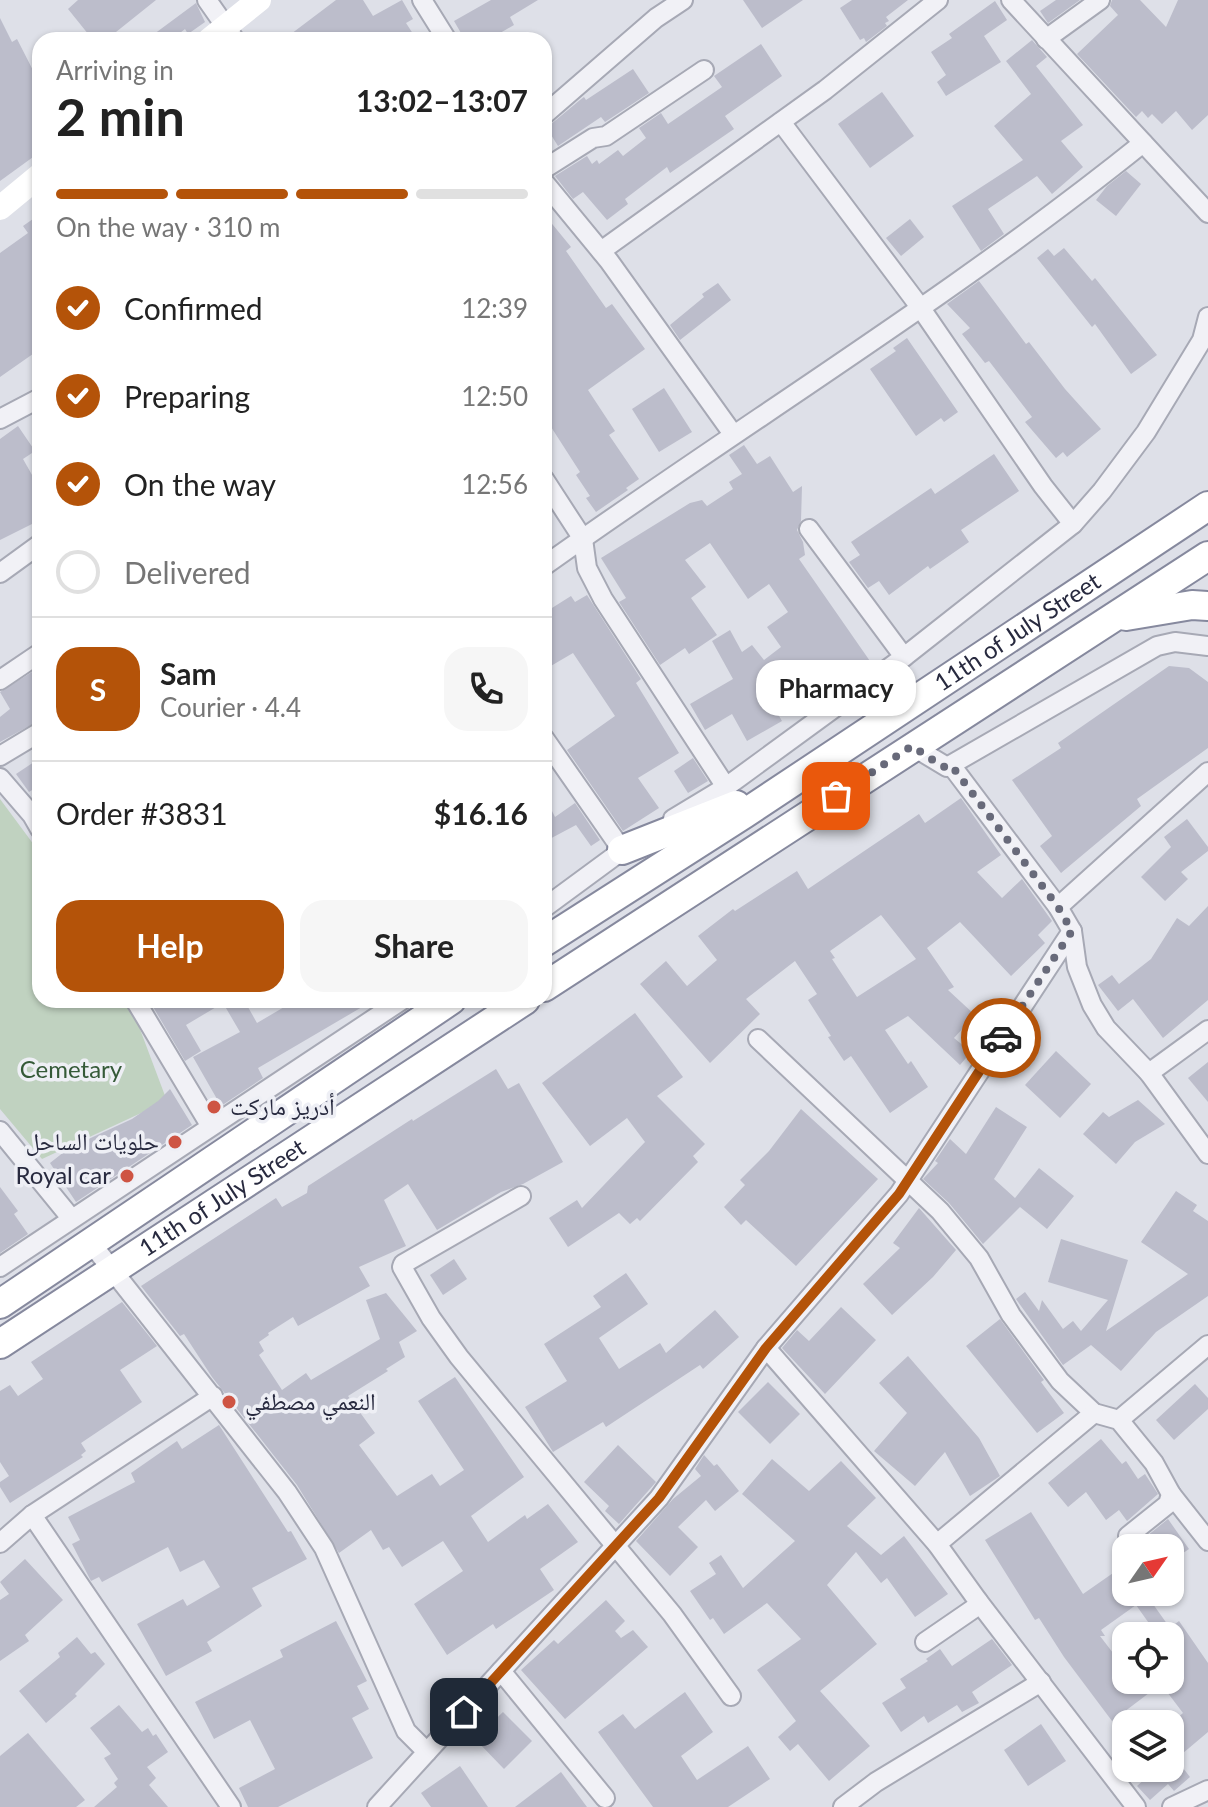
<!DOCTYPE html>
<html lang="en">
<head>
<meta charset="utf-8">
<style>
  body { margin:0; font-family:Lato,"Noto Naskh Arabic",sans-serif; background:#f6f6f6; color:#222; height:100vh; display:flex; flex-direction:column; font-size:30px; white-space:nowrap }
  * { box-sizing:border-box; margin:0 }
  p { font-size:26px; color:#767676 }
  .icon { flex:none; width:44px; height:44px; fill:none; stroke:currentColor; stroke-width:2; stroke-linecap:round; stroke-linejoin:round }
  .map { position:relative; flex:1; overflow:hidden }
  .details { position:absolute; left:32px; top:32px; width:520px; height:976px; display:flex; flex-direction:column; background:#fff; border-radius:24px; box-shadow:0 2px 6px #0004 }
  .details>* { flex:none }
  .needle { width:52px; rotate:56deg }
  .buttons { position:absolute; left:1112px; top:1534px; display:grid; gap:16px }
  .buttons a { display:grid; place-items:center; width:72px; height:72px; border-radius:16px; background:#fff; box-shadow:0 2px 6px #0004; font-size:40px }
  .pin { position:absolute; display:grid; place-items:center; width:68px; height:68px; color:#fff; margin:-34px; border-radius:16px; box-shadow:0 4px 12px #0006 }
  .courier { position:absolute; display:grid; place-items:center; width:80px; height:80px; margin:-40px; border:6px solid #b45309; border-radius:50%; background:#fff; color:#222; box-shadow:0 2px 10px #0007 }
  .bubble { position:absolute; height:56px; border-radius:24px; background:#fff; box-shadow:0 2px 6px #0004; font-size:26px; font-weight:700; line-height:56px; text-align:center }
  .head em { font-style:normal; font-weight:700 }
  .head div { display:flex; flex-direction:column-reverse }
  .head { display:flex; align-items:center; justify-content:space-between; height:136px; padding:0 24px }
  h1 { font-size:52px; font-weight:700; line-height:60px }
  .bar { display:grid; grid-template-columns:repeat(4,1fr); gap:12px 8px; align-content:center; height:96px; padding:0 24px }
  .bar i { height:10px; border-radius:6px; background:#e0e0e0 }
  .bar .selected { background:#b45309 }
  .bar p { grid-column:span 4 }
  .line { display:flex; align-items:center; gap:20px; padding:0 24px; border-top:2px solid #e0e0e0 }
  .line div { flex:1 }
  .round { display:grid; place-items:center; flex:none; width:84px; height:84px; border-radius:24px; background:#f6f6f6 }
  ol { padding:0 24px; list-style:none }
  li { display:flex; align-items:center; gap:24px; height:88px }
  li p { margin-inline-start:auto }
  li .icon { padding:8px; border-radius:50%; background:#b45309; color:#fff; stroke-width:4 }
  li:last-child { color:#767676 }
  li i { width:44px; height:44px; border:4px solid #e0e0e0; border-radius:50% }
  .button { display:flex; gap:16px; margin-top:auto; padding:16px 24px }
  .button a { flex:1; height:92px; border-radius:24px; background:#b45309; color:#fff; font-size:32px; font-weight:700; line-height:92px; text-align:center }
  .button a+a { background:#f6f6f6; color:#222 }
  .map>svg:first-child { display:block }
  .green { fill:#c0d2c0 }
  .building { fill:#bcbdcb; fill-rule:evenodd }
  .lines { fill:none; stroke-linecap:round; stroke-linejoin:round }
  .minor-casing { stroke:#a7a9b5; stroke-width:22 }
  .trunk-casing { stroke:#86899e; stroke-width:32 }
  .minor { stroke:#f1f1f6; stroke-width:18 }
  .secondary { stroke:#fff; stroke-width:24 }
  .trunk { stroke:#fff; stroke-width:28 }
  .done { stroke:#686a7a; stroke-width:8; stroke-dasharray:0 14.4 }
  .route { stroke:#b45309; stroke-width:10 }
  .poi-dot { fill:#ce5443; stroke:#eeeff5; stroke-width:3 }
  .labels { text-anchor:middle; stroke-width:7; stroke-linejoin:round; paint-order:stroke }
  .street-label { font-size:24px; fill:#282a3f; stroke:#eeeff5 }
  .park-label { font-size:24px; fill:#355a38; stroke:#eeeff5 }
  .poi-label { font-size:24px; fill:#282a3f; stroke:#eeeff5; text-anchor:start }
</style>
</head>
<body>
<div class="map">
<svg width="1208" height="1807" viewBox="0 0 1208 1807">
  <rect width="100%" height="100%" fill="#dee0e8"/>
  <!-- green -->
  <path class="green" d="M0 799 40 853V1000H129L167 1101 42 1159 0 1109Z"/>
  <!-- building -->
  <g class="building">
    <path d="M78 0H156L106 40H93L68 9Z"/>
    <path d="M336 0H363L373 16 402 0 413 19 406 23 417 40H283Z"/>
    <path d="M491 0H538L510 17 514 25 488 40H465L454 21Z"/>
    <path d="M743 0H803L762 28Z"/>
    <path d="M852 0H908L886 17 889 21 885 23 887 26 866 42 864 38 860 40 840 8Z"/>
    <path d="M1056 0H1080L1048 23 1040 11Z"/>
    <path d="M1112 0H1140L1166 27 1178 0H1208V115L1192 130 1176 111 1162 124 1152 114 1148 118 1142 111 1136 117 1077 54 1118 15 1110 6Z"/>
    <path d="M995 1 1007 20 984 36 1001 62 946 96 937 82 946 75 931 52 952 38 949 34Z"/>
    <path d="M196 3 205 22 188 34 185 29 171 40H146Z"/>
    <path d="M0 18 12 42 17 39 40 84V152L0 181Z"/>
    <path d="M1032 40 1047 57 1036 66 1083 125 1061 141 1083 167 1052 194 1037 176 988 209 1004 234 981 251 952 206 1023 160 994 126 1031 94 1006 61Z"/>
    <path d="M761 44 782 76 725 116 734 129 670 173 667 167 625 199 628 204 607 220 583 192 573 199 555 176 587 156 592 164 597 160 599 164 618 150 623 156 646 138 639 128 661 113 668 124 722 87 714 76Z"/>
    <path d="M633 69 649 93 605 122 601 117 558 146 548 130 552 128 550 125 580 100 584 97 586 100Z"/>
    <path d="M882 92 914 136 870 168 838 124Z"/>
    <path d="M1126 171 1141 184 1116 216 1096 200 1107 186Z"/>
    <path d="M40 214V349L0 377V253L28 233 23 226Z"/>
    <path d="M544 214 571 247 566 251 606 308 612 304 645 349 588 390 615 431 609 435 639 479 626 488 628 490 596 512 586 498 590 496 576 475 580 472 544 416Z"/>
    <path d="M910 219 924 237 901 256 886 238Z"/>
    <path d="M1064 248 1092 281 1095 278 1157 355 1131 374 1095 324 1092 327 1037 258 1048 249 1054 256Z"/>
    <path d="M979 281 1026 344 1029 342 1065 389 1101 429 1067 457 1063 452 1056 458 1025 422 1032 417 989 361 985 363 962 334 970 328 947 304Z"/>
    <path d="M718 283 731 300 680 340 670 325 704 297 702 294Z"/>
    <path d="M907 338 958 412 944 422 941 418 916 436 870 369 896 351 893 348Z"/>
    <path d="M664 388 692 432 659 452 632 409Z"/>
    <path d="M18 426 35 451 23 459 40 489V520L0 540V439Z"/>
    <path d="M744 445 757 464 770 456 793 492 802 486 801 521 797 530 803 542 805 555 799 559 872 664 839 686 830 673 775 709 782 721 747 741 732 714 705 730 690 704 733 679 712 641 730 630 742 652 752 645 764 660 781 647 767 627 788 612 769 584 748 599 710 543 685 560 706 587 691 598 717 635 689 654 685 648 660 665 619 602 626 598 601 558 690 503 702 500 707 506 733 489 729 482 742 474 729 455Z"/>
    <path d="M994 454 1019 491 961 530 969 542 930 569 928 566 889 595 879 581 868 588 849 562 860 555 851 542 931 488 935 494Z"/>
    <path d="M587 595 641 679 636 683 679 753 638 778 659 808 623 831 567 750 615 716 573 653 544 670V613L571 596 575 602Z"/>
    <path d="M1169 666 1189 668 1208 682V748L1137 799 1141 806 1061 873 1040 846 1052 836 1012 780 1061 748 1058 743Z"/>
    <path d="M40 667V720L0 742V717L10 709 0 692Z"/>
    <path d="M40 758V785L29 792 16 774Z"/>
    <path d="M693 758 708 781 688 793 674 771Z"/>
    <path d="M544 795 555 817 575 803 600 840 591 846 576 825 544 842Z"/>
    <path d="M961 798 1001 855 977 872 1002 898 1022 879 1052 921 1038 935 1045 943 1011 976 960 922 927 948 954 987 948 990 975 1015 954 1038 971 1052 960 1065 908 1016 885 1030 908 1064 911 1061 928 1087 890 1113 851 1056 844 1061 828 1037 831 1036 808 1000 817 994 795 961 746 999 760 1014 710 1063 640 984 666 961 687 986 717 960 698 936 733 909 735 911 797 871 808 889 919 814 925 823ZM881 915 916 959 857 997 832 959 835 958 830 951Z"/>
    <path d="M1187 819 1208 847V851L1181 872 1188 879 1165 901 1141 877 1171 847 1164 837Z"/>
    <path d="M1208 906V1000L1163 1038 1133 999 1118 1011 1098 985 1112 975 1119 984 1151 959 1177 918 1189 926Z"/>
    <path d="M149 1000H244L257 1023 296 1000H374L258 1068 263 1078 221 1106 193 1057 240 1032 223 1003 186 1025 201 1051 185 1061Z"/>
    <path d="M635 1013 683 1077 657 1096 705 1144 693 1156 698 1162 640 1221 637 1218 630 1224 619 1213 568 1247 549 1218 577 1200 582 1208 645 1142 627 1118 590 1146 542 1083Z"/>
    <path d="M1056 1051 1091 1084 1060 1118 1025 1085Z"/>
    <path d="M1208 1062V1102L1188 1078Z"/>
    <path d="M496 1069 508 1089 519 1083 563 1162 523 1184 501 1192 437 1230 408 1184 384 1200 406 1246 359 1267 370 1286 298 1326 293 1317 268 1333 269 1335 259 1342 264 1351 259 1355 282 1390 306 1373 311 1380 380 1339 366 1300 386 1293 417 1331 399 1342 405 1357 386 1369 388 1371 348 1396 375 1433 359 1445 397 1496 432 1474 440 1486 464 1470 418 1401 455 1377 524 1477 471 1516 488 1542 525 1515 527 1519 548 1504 578 1542 540 1569 554 1590 496 1629 493 1624 447 1655 414 1604 463 1571 443 1541 402 1567 389 1547 383 1550 371 1530 339 1553 297 1485 212 1377 184 1334 180 1336 141 1286 276 1198 282 1207 307 1193 308 1186 412 1119 413 1121Z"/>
    <path d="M170 1089 192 1125 76 1202 50 1163 69 1148 132 1119 158 1101Z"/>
    <path d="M1138 1100 1165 1124 1135 1142 1116 1164 1083 1134 1103 1112 1109 1117Z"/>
    <path d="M996 1107 1027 1127 994 1179 1015 1198 1039 1168 1074 1196 1047 1229 1020 1207 983 1244 949 1203 923 1179 938 1163 935 1161 950 1139 966 1154Z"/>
    <path d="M801 1109 878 1179 796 1266 746 1220 741 1225 724 1207 745 1185 740 1180 769 1151Z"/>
    <path d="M0 1187 18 1211 14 1214 28 1234 0 1253Z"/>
    <path d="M1176 1191 1197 1205 1193 1211 1208 1221V1296L1156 1332 1121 1371 1091 1345 1063 1365 1016 1299 1025 1292 1039 1311 1042 1300 1063 1329 1073 1321 1081 1331 1108 1300 1048 1282 1061 1239 1128 1260 1106 1331 1188 1274 1141 1242Z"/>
    <path d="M919 1208 956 1250 933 1277 892 1315 863 1284 900 1248 893 1243Z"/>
    <path d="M454 1259 467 1279 443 1295 430 1275Z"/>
    <path d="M626 1273 648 1304 599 1338 619 1369 660 1343 666 1353 715 1310 739 1337 703 1369 700 1365 606 1427 603 1422 553 1452 525 1407 567 1381 544 1344 601 1307 593 1296Z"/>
    <path d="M122 1302 157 1346 120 1370 142 1402 81 1443 86 1451 81 1455 83 1457 10 1503 0 1487V1482L9 1476 0 1462V1391L10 1385 18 1396 43 1379 31 1362Z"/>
    <path d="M841 1307 876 1340 825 1394 782 1348 797 1330 809 1341Z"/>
    <path d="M1000 1319 1044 1380 1041 1382 1064 1413 1037 1433 966 1346Z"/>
    <path d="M908 1356 979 1438 1000 1476 970 1496 945 1452 915 1486 874 1451 907 1413 879 1383Z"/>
    <path d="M768 1382 800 1414 770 1444 738 1412Z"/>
    <path d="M1195 1384 1208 1398V1409L1174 1440 1156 1420Z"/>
    <path d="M219 1425 288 1532 291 1531 307 1559 252 1588 262 1606 207 1642 212 1651 166 1676 137 1624 183 1599 187 1606 220 1587 204 1560 180 1572 168 1547 102 1582 99 1577 91 1581 72 1544 80 1540 68 1517 135 1482 131 1473 177 1441 182 1449Z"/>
    <path d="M1101 1439 1122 1464 1126 1461 1138 1479 1145 1474 1158 1494 1127 1521 1119 1510 1106 1520 1086 1492 1068 1507 1048 1483Z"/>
    <path d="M618 1445 656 1482 619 1524 605 1511 609 1506 584 1482Z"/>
    <path d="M704 1455 714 1466 717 1464 739 1491 715 1511 706 1500 678 1527 698 1547 670 1576 636 1541 673 1499 701 1476 695 1469Z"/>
    <path d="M772 1459 809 1491 841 1461 876 1498 847 1526 881 1555 904 1536 948 1594 915 1617 887 1578 881 1583 856 1552 827 1585 877 1644 820 1691 870 1746 829 1781 798 1744 790 1751 778 1737 796 1721 757 1670 801 1639 767 1603 724 1634 713 1618 710 1620 690 1591 716 1574 709 1563 721 1555 743 1588 795 1541 742 1494Z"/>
    <path d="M1031 1512 1083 1594 1126 1564V1592H1155L1148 1597 1170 1628 1179 1621 1208 1663V1732L1176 1759 1190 1777 1174 1791 1168 1784 1150 1800 1137 1786 1157 1768H1170V1724L1183 1713 1161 1684 1112 1721 1064 1657 1039 1618 1035 1620 985 1540ZM1136 1605 1158 1636H1170V1680H1126V1670L1100 1636H1105L1101 1630Z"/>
    <path d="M1168 1519 1189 1549 1170 1562V1548H1123L1136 1545Z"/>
    <path d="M25 1559 63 1600 25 1635 29 1641 0 1661V1600L9 1594 0 1582Z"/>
    <path d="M606 1600 625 1621 615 1631 621 1638 633 1630 648 1647 565 1719 521 1670 554 1640 558 1644Z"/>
    <path d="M336 1621 367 1681 357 1686 369 1709 352 1718 373 1758 278 1807H248L239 1788 275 1769 250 1720 214 1739 195 1702 283 1657 280 1650Z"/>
    <path d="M77 1637 91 1654 95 1652 105 1664 75 1694 77 1696 46 1723 19 1691 60 1657 58 1653Z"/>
    <path d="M992 1639 1012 1665 972 1692 979 1703 962 1712 957 1705 928 1723 924 1716 901 1732 882 1703 906 1688 900 1679 928 1661 926 1659 940 1649 952 1666Z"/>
    <path d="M685 1692 713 1732 681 1756 697 1780 748 1746 770 1779 728 1807H653L598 1732 623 1714 635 1729Z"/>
    <path d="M119 1705 142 1732 148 1728 153 1736 156 1734 168 1752 147 1767 156 1778 149 1785 168 1807H94L117 1787 114 1783 118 1779 104 1758 111 1754 90 1728Z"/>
    <path d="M503 1712 532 1741 504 1769 475 1739Z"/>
    <path d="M1041 1724 1066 1761 1028 1786 1004 1750Z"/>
    <path d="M28 1733 85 1800 76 1807H0V1756Z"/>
    <path d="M460 1766 488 1807H431L421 1793Z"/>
    <path d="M561 1772 587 1807H515Z"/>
  </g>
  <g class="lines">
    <defs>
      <g id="minor">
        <path d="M207 0 235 40"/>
        <path d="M422 0 447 40"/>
        <path d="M1011 0 1208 213"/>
        <path d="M1046 39 1100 0"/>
        <path d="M544 115 656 18 683 0"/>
        <path d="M781 122 920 307 1043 486 1073 524"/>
        <path d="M544 169 593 138 606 136 704 70"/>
        <path d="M544 182 609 261 733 434"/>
        <path d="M601 251 825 90 938 0"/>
        <path d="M0 419 40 398"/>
        <path d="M544 479 583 539 587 568 603 599 726 787"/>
        <path d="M544 566C743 424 953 296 1143 143"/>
        <path d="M0 573 40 544"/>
        <path d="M904 657 1073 524 1102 491 1146 432 1202 340 1208 317"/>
        <path d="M0 680 40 653"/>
        <path d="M544 738 622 850"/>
        <path d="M912 746 947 767 1157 646 1175 642 1208 646"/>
        <path d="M0 756 40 732"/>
        <path d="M951 765 1058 907 1072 931 1077 967 1092 1005 1106 1028 1149 1073 1208 1030"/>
        <path d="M0 778 32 815 40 829"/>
        <path d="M673 819 726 787 904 657 809 529"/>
        <path d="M1058 907 1208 772"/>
        <path d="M544 908 631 844"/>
        <path d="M135 1000 210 1125"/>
        <path d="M758 1039 940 1211 979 1258 1011 1315 1060 1381 1094 1413 1119 1420 1154 1463 1171 1494 1168 1504 1128 1536"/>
        <path d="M1149 1073 1208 1154"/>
        <path d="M0 1131 71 1218"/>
        <path d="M521 1196 403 1264 402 1267 431 1318 459 1357 672 1614 731 1696"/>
        <path d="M91 1243 287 1492 324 1548 406 1731 427 1752 377 1807"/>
        <path d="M0 1267 402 1000"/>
        <path d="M766 1348 937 1544 978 1601 976 1607 925 1642"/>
        <path d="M1119 1420 1208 1345"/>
        <path d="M1171 1494 1208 1541"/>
        <path d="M32 1515 231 1807"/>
        <path d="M0 1543 32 1515 213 1396"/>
        <path d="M937 1544 1094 1413"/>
        <path d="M978 1601 1136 1807"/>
        <path d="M501 1671 605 1798"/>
        <path d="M427 1752 659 1498 766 1348 899 1194 1072 931"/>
        <path d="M843 1807 876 1782 1041 1682"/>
        <path d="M1172 1807 1208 1790"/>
      </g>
      <g id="trunk">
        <path d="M1126 616 1192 605 1208 606"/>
        <path d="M622 850 736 805"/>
        <path id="s1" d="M544 942 744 814 1208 506"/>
        <path d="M544 987 1208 556"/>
        <path d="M0 1304 451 1000"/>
        <path id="s2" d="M0 1344 525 1000"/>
      </g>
    </defs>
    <!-- minor casing -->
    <use href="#minor" class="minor-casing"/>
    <!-- trunk casing -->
    <use href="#trunk" class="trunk-casing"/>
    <!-- minor -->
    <use href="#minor" class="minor"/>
    <!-- secondary -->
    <g class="secondary">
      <path d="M209 40 259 0"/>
      <path d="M0 208 40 175"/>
    </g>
    <!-- trunk -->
    <use href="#trunk" class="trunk"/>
  </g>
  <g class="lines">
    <!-- done -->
    <path class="done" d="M836 796 912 746 943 767 951 765 1058 907 1072 931 1001 1038"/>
    <!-- route -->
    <path class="route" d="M464 1712 659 1498 766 1348 899 1194 1001 1038"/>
  </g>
  <!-- markers -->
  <g class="poi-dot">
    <circle cx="214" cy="1107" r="8"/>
    <circle cx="175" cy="1142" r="8"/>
    <circle cx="127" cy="1176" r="8"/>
    <circle cx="229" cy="1402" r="8"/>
  </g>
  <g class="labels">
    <!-- street labels -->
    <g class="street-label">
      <text dy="8" stroke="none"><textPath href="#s1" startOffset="566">11th of July Street</textPath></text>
      <text dy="8" stroke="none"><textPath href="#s2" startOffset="266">11th of July Street</textPath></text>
    </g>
    <!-- park labels -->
    <g class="park-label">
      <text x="71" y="1078">Cemetary</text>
    </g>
    <!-- poi labels -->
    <g class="poi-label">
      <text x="230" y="1115">أدريز ماركت</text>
      <text x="159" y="1150" text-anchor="end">حلويات الساحل</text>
      <text x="111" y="1184" text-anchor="end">Royal car</text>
      <text x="245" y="1410">النعمي مصطفي</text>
    </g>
  </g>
</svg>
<div class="buttons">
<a><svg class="needle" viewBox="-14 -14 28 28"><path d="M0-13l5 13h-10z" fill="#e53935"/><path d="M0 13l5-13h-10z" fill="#767676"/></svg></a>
<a><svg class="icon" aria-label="locate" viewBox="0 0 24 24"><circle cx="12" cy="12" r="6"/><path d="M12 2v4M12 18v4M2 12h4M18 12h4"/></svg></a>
<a><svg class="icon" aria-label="layers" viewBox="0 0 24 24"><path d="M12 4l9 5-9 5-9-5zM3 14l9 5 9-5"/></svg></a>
</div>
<div class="pin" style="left:836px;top:796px;background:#ea580c"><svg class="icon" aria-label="bag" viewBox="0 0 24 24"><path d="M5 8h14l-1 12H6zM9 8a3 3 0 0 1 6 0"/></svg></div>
<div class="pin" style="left:464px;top:1712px;background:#1f2937"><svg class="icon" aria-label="home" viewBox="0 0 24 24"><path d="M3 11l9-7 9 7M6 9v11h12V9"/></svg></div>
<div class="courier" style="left:1001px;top:1038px"><svg class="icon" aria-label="car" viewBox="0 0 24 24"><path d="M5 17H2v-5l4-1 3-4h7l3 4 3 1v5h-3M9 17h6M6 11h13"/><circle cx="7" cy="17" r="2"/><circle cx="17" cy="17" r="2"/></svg></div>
<div class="bubble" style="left:756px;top:660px;width:160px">Pharmacy</div>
<section class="details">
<div class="head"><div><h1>2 min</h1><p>Arriving in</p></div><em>13:02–13:07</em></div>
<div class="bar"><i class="selected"></i><i class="selected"></i><i class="selected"></i><i></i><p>On the way · 310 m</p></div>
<ol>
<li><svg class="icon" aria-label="check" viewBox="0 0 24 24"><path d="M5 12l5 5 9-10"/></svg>Confirmed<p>12:39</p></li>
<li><svg class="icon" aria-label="check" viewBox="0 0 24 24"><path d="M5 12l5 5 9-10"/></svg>Preparing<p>12:50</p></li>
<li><svg class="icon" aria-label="check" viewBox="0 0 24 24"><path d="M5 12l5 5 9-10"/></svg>On the way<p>12:56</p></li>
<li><i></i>Delivered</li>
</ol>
<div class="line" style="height:144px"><b class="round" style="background:#b45309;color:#fff">S</b><div><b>Sam</b><p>Courier · 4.4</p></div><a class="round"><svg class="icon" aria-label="phone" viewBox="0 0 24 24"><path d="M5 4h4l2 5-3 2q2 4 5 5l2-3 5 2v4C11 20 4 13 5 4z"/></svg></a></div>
<div class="line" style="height:104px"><div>Order #3831</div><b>$16.16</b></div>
<div class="button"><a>Help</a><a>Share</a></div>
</section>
</div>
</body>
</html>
